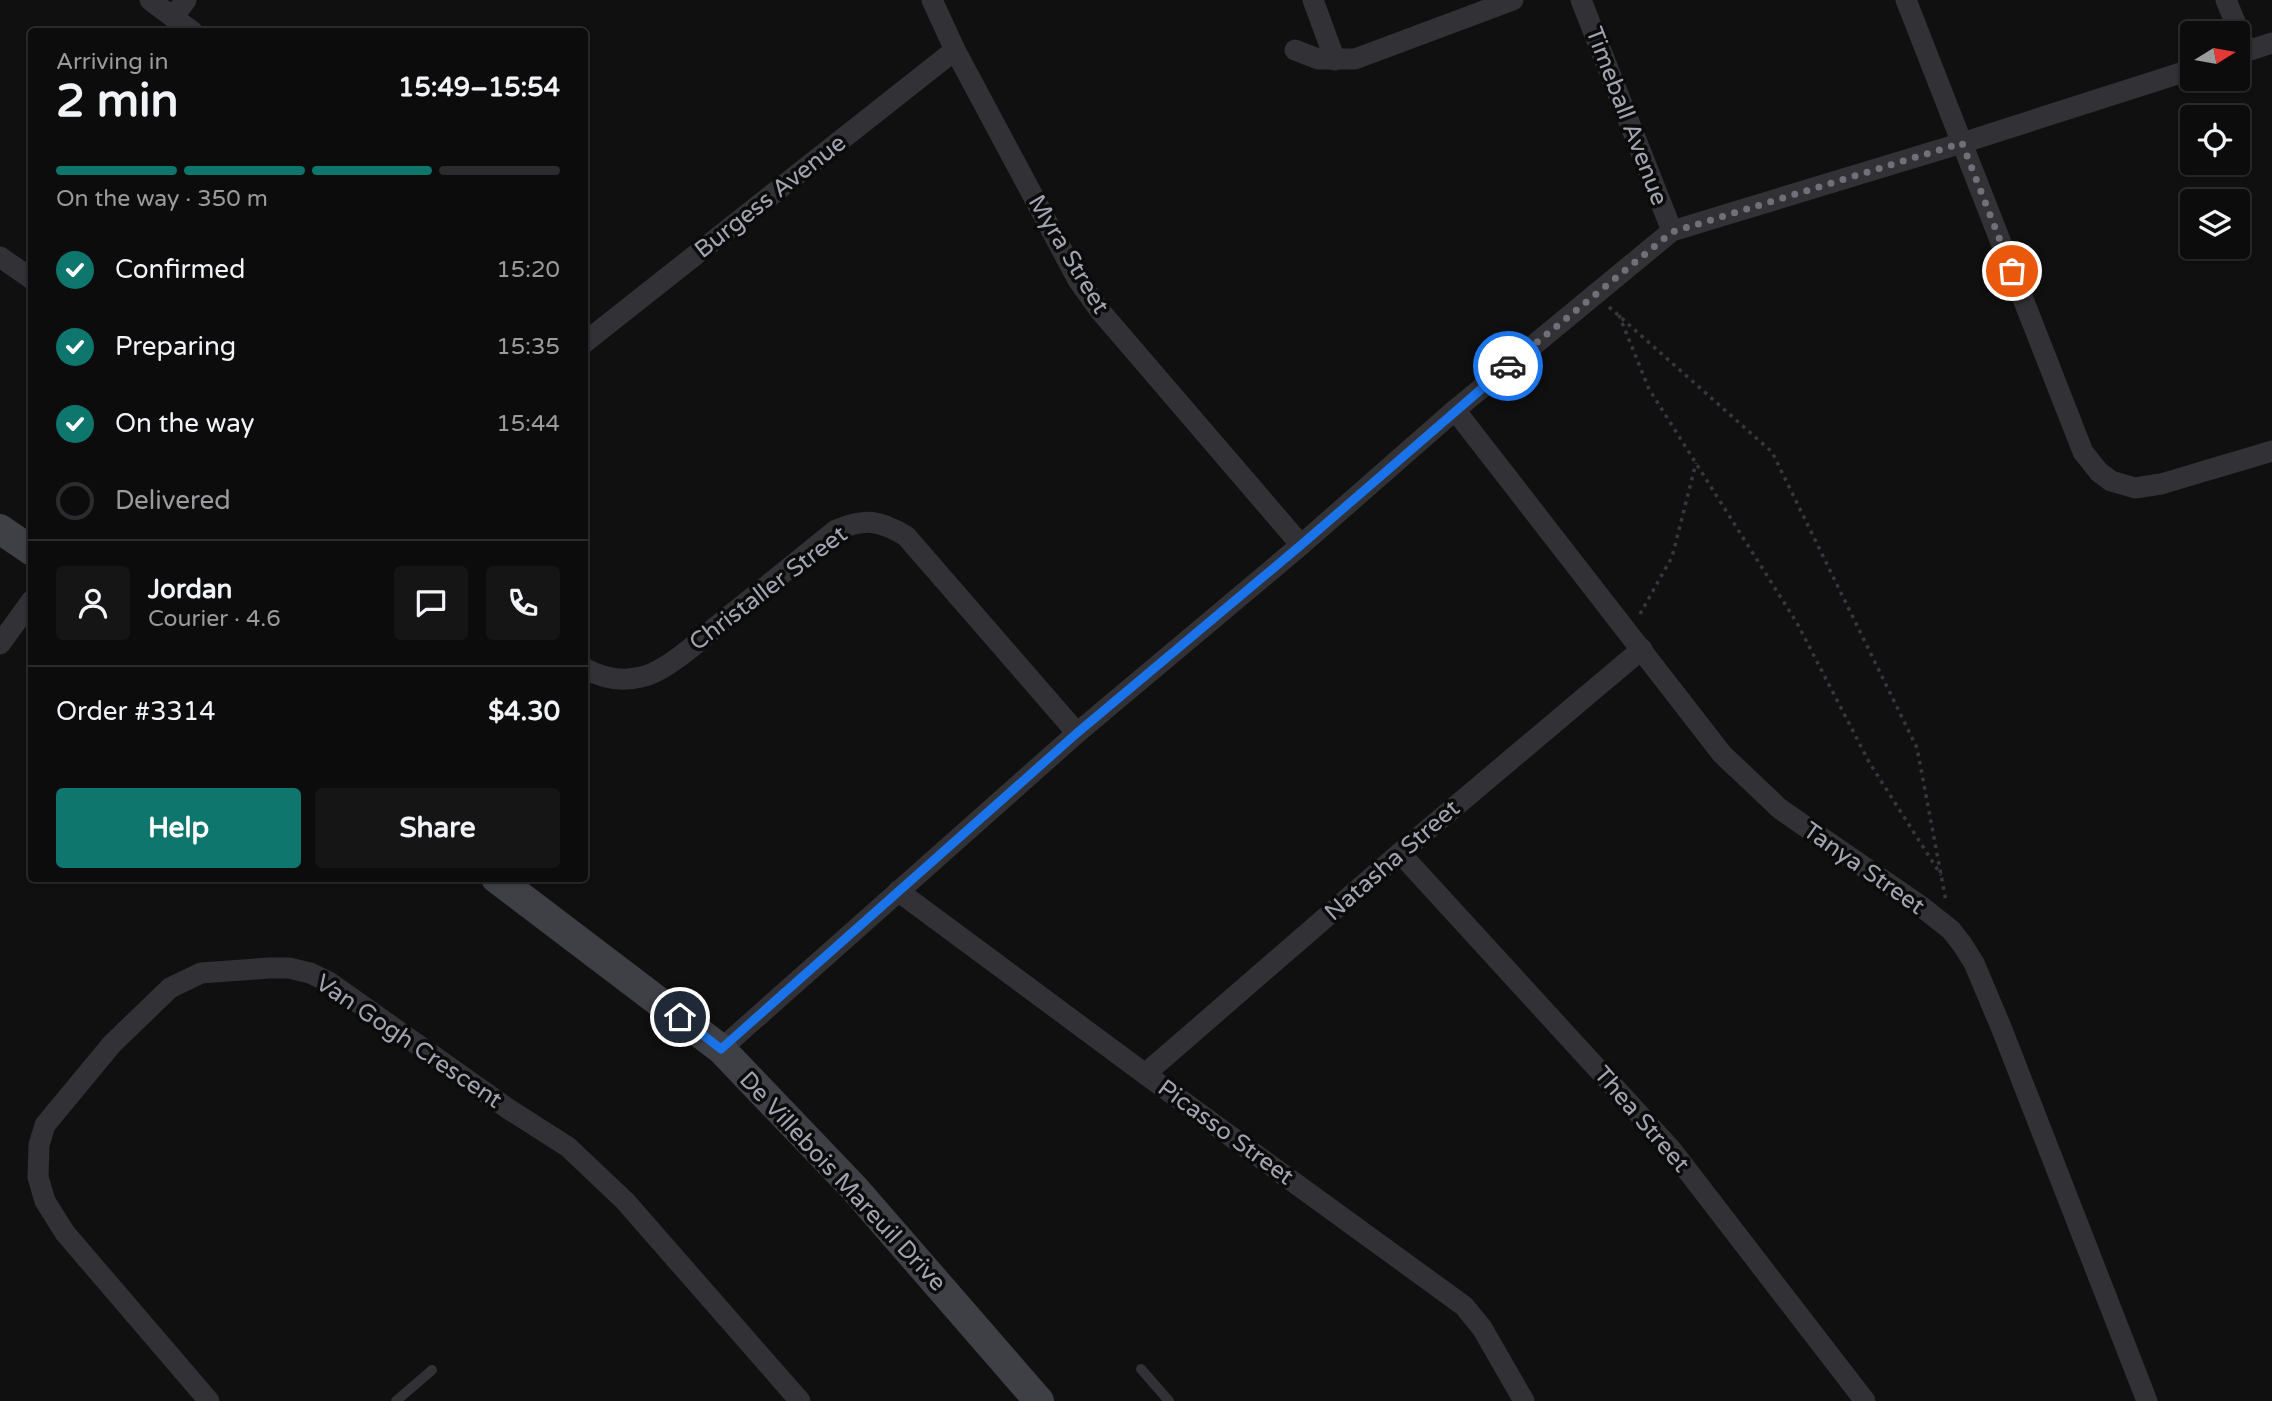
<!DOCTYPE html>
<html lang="en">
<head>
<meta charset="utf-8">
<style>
  body { margin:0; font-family:"Varela Round",sans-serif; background:#151516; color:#f1f3f6; height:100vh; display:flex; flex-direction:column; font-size:26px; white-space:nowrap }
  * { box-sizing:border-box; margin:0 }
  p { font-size:23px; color:#9a9b9d }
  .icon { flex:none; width:38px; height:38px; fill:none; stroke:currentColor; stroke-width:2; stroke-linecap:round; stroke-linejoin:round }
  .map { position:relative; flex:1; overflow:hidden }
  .sheet { position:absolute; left:28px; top:28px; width:560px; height:854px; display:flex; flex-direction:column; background:#0c0c0d; border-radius:7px; box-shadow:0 2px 5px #0004,0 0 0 2px #2c2c2e }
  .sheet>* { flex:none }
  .needle { width:46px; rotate:79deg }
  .buttons { position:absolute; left:2180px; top:21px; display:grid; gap:14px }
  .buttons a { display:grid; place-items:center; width:70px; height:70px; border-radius:7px; background:#0c0c0d; box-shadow:0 2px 5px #0004,0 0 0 2px #2c2c2e; font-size:35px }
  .pin { position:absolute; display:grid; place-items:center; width:60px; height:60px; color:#fff; margin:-30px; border:4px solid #fff; border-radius:50%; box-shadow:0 2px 7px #0007 }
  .courier { position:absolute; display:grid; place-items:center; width:70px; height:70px; margin:-35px; border:5px solid #1a73e8; border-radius:50%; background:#fff; color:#222; box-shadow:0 2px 9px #0007 }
  .head em { font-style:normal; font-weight:700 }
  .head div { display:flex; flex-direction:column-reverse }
  .head { display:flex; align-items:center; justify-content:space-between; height:119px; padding:0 28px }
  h1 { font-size:46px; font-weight:700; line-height:52px }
  .bar { display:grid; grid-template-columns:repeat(4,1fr); gap:10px 7px; align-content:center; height:84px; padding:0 28px }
  .bar i { height:9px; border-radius:5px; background:#2c2c2e }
  .bar .current { background:#0f766e }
  .bar p { grid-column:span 4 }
  .line { display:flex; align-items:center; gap:18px; padding:0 28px; border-top:2px solid #2c2c2e }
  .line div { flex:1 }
  .round { display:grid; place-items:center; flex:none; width:74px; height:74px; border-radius:7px; background:#151516 }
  ol { padding:0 28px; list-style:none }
  li { display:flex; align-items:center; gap:21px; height:77px }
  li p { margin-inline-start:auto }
  li .icon { padding:7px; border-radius:50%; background:#0f766e; color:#fff; stroke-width:4 }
  li:last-child { color:#9a9b9d }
  li i { width:38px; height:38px; border:4px solid #2c2c2e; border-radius:50% }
  .primary-button { display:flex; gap:14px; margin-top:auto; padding:14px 28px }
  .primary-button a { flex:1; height:80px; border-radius:7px; background:#0f766e; color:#fff; font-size:28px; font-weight:700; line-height:80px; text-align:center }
  .primary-button a+a { background:#151516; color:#f1f3f6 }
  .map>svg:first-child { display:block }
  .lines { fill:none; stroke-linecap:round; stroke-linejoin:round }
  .path { stroke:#37383d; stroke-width:3.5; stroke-dasharray:3.5 5; stroke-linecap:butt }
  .service { stroke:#313136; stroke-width:10 }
  .minor { stroke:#313136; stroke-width:21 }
  .secondary { stroke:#3f4046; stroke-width:30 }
  .done { stroke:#6f707a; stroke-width:7; stroke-dasharray:0 12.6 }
  .route { stroke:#1a73e8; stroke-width:9 }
  .labels { text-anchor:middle; stroke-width:7; stroke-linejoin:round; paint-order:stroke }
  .street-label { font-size:24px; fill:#a2a4b2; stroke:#0b0b0c }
</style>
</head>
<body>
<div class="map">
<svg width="2272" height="1401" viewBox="0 0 2272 1401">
  <rect width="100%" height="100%" fill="#101011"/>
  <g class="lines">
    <!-- path -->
    <g class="path">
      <path d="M1609 307 1772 452 1917 748 1946 901"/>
      <path d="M1619 315 1649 389 1797 623 1869 762 1941 875"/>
      <path d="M1640 614 1672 557 1696 463"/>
    </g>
    <!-- service -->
    <g class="service">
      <path d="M1141 1369 1169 1401"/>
      <path d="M396 1401 432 1370"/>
    </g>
    <!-- minor -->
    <g class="minor">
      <path d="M150 0 193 32"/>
      <path d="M932 0 955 50 1078 280 1101 312 1301 545"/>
      <path d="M1313 0 1335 60"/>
      <path d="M1581 0 1672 231"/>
      <path d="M1906 0 2083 452 2099 472 2111 481 2135 488 2161 484 2272 451"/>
      <path d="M2226 0 2247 51"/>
      <path d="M173 17 186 0"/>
      <path d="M1295 50 1318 59H1355L1513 0"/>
      <path d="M2238 54 2272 43"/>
      <path d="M0 257 32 279"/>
      <path d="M584 343 955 50"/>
      <path d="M1455 410 1722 754 1780 809 1922 907 1951 930 1962 944 1974 963 2001 1027 2147 1401"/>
      <path d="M0 644 32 600"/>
      <path d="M584 668C602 678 621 682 641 677 666 672 704 637 724 620 762 590 799 560 836 530 866 518 879 520 906 536L1077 733"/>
      <path d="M1400 853 1670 1148 1865 1401"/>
      <path d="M898 891 1145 1074 1464 1306 1482 1328 1524 1401"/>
      <path d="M721 1049 1077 733 1301 545 1455 410 1672 231 1962 143 2193 69"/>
      <path d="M1145 1074 1400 853 1642 649"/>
      <path d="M209 1401 65 1233 45 1201 38 1177 39 1145 45 1125 112 1044 170 988 201 973 269 968H289L310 973 329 982 507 1108 568 1147 625 1201 800 1401"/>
    </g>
    <!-- secondary -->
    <g class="secondary">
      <path d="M0 529 32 551"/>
      <path d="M496 878 721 1049 854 1188 1039 1401"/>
    </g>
  </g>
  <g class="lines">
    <!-- done -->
    <path class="done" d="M1508 366 1672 232 1962 143 2012 271"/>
    <!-- route -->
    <path class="route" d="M680 1017 721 1049 1077 733 1301 545 1508 366"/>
  </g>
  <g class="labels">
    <!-- street labels -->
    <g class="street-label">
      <text transform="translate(1627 116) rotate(69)" y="8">Timeball Avenue</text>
      <text transform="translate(770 196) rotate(-38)" y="8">Burgess Avenue</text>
      <text transform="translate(1069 254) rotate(59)" y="8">Myra Street</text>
      <text transform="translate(768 588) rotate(-37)" y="8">Christaller Street</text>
      <text transform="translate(1392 860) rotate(-41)" y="8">Natasha Street</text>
      <text transform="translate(1864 868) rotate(35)" y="8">Tanya Street</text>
      <text transform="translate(409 1041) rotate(34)" y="8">Van Gogh Crescent</text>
      <text transform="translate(1642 1119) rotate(49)" y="8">Thea Street</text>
      <text transform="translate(1226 1132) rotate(36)" y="8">Picasso Street</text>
      <text transform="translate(843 1181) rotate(47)" y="8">De Villebois Mareuil Drive</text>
    </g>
  </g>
</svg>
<div class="buttons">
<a><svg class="needle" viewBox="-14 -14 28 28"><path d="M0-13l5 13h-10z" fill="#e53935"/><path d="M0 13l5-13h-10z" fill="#9a9b9d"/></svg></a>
<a><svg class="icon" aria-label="locate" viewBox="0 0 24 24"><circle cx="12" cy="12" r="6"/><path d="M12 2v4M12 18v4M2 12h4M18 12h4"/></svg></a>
<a><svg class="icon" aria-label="layers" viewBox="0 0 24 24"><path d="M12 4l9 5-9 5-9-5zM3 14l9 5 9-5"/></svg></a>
</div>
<div class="pin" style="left:2012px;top:271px;background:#ea580c"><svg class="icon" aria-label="bag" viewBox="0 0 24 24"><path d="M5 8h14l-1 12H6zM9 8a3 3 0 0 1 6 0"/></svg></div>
<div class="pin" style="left:680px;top:1017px;background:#1f2937"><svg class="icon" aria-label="home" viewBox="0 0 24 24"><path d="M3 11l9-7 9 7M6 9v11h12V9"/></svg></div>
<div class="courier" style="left:1508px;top:366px"><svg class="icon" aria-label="car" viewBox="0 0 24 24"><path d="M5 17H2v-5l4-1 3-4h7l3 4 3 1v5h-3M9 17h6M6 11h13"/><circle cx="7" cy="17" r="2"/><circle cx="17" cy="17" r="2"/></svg></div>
<section class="sheet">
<div class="head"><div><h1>2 min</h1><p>Arriving in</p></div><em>15:49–15:54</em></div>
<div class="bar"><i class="current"></i><i class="current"></i><i class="current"></i><i></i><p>On the way · 350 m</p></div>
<ol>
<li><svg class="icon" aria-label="check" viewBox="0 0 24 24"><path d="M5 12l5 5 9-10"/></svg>Confirmed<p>15:20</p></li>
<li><svg class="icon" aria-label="check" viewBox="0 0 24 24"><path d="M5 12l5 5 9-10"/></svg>Preparing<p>15:35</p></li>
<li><svg class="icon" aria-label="check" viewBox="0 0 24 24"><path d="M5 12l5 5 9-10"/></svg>On the way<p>15:44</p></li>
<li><i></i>Delivered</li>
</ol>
<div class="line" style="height:126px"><a class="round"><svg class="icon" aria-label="person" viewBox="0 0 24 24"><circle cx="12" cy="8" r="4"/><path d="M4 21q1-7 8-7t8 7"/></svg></a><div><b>Jordan</b><p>Courier · 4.6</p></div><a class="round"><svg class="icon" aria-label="chat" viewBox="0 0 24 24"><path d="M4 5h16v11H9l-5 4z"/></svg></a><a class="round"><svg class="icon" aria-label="phone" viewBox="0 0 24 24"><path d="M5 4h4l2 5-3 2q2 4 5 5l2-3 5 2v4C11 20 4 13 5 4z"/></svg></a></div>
<div class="line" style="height:91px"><div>Order #3314</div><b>$4.30</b></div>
<div class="primary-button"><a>Help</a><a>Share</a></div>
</section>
</div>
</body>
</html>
